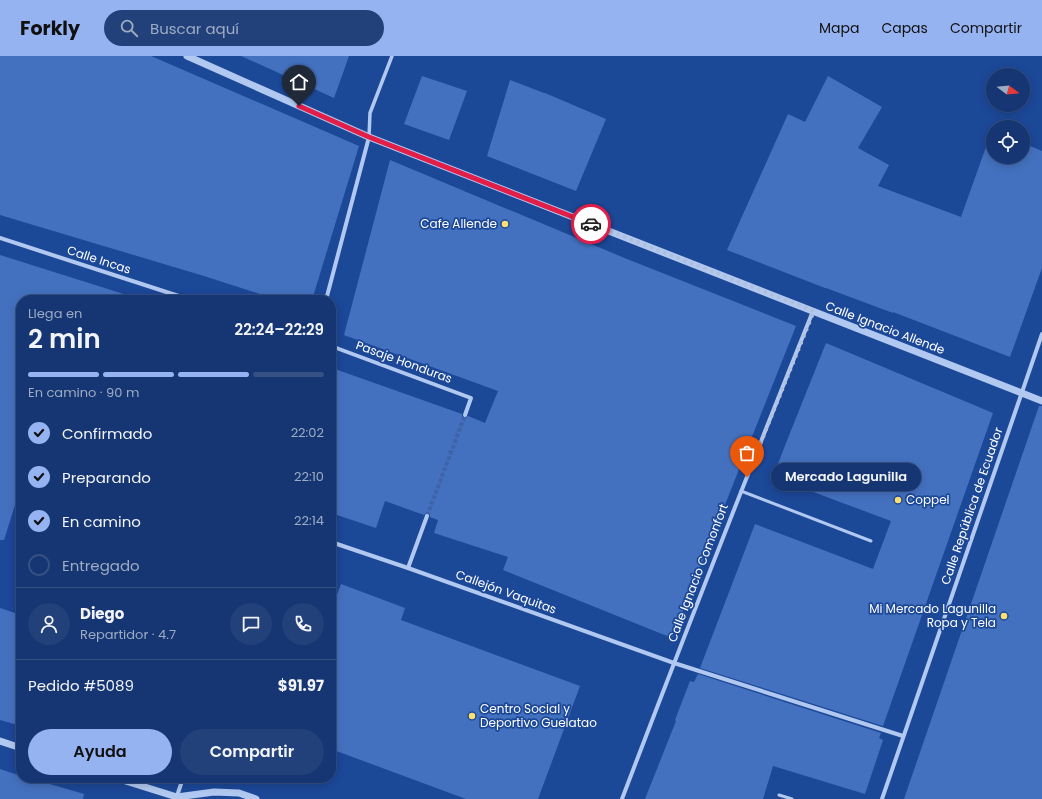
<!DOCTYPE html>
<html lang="es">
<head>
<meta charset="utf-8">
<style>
  body { margin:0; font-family:Poppins,sans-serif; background:#22417a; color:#f1f3f6; height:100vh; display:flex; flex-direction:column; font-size:15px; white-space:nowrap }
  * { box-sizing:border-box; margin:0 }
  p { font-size:13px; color:#9dabc4 }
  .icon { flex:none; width:22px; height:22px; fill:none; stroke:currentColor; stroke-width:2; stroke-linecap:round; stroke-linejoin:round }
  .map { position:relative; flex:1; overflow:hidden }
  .drawer { position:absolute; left:16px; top:239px; width:320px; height:488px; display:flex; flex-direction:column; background:#153672; border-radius:16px; box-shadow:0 2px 10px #0003,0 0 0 1px #345084 }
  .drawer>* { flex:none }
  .needle { width:26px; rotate:106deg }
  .fabs { position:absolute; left:986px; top:12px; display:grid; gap:8px }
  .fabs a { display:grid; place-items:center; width:44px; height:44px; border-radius:50%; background:#153672; box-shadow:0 2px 10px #0003,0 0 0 1px #345084; font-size:20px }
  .pin { position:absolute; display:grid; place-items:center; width:34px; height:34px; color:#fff; margin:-41px -17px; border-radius:50% 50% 50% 0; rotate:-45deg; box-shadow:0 0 4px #0007 }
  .pin .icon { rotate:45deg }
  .courier { position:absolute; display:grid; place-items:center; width:40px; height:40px; margin:-20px; border:3px solid #e11d48; border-radius:50%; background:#fff; color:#222; box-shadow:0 1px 5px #0007 }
  .bubble { position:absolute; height:28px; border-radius:14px; background:#153672; box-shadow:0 2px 10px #0003,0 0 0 1px #345084; font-size:13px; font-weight:600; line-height:28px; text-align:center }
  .headline em { font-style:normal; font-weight:600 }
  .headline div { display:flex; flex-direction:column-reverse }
  .headline { display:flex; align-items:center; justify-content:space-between; height:68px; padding:0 12px }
  h1 { font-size:26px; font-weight:600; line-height:30px }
  .bar { display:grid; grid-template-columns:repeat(4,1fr); gap:6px 4px; align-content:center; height:48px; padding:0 12px }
  .bar i { height:5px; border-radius:3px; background:#345084 }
  .bar .active { background:#95b2f1 }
  .bar p { grid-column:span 4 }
  .line { display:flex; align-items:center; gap:10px; padding:0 12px; border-top:1px solid #345084 }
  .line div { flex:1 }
  .round { display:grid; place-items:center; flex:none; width:42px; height:42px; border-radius:21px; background:#22417a }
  ol { padding:0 12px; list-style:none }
  li { display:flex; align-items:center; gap:12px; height:44px }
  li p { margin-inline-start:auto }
  li .icon { padding:4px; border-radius:50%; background:#95b2f1; color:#111; stroke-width:4 }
  li:last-child { color:#9dabc4 }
  li i { width:22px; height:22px; border:2px solid #345084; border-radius:50% }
  .action { display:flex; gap:8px; margin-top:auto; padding:8px 12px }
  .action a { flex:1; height:46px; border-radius:24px; background:#95b2f1; color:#111; font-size:16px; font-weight:600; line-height:46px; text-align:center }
  .action a+a { background:#22417a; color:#f1f3f6 }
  header { display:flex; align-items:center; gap:24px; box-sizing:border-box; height:56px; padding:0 20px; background:#95b2f1; color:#111 }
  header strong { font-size:19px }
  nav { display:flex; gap:22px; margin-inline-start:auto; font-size:14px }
  .search { width:280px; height:36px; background:#22417a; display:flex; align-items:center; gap:10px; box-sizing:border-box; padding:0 14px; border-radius:22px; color:#9dabc4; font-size:15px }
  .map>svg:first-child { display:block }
  .building { fill:#4471bf }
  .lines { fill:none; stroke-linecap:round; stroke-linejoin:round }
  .minor-tunnel { stroke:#3e63a7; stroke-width:4; stroke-dasharray:4 2; stroke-linecap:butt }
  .service { stroke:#b1c8f0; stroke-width:3 }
  .pedestrian { stroke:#b1c8f0; stroke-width:3.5 }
  .minor { stroke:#b1c8f0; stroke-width:4 }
  .tertiary { stroke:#b1c8f0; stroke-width:7 }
  .done { stroke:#b0bfdb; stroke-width:4; stroke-dasharray:0 7.2 }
  .route { stroke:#e11d48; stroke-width:5 }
  .poi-dot { fill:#ffe170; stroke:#1c4898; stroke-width:1.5 }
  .labels { text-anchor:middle; stroke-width:3.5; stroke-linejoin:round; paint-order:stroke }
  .poi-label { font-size:12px; fill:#fff; stroke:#1c4898; text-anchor:end }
  .street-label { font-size:12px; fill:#fff; stroke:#1c4898 }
</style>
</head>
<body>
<header>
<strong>Forkly</strong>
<div class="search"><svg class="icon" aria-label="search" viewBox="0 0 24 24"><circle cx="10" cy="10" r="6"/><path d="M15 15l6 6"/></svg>Buscar aquí</div>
<nav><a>Mapa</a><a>Capas</a><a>Compartir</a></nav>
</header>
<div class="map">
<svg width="1042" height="743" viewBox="0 0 1042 743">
  <rect width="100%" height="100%" fill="#1c4898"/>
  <!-- building -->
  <g class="building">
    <path d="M0 0H151L359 90 312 244H279L204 220 0 159Z"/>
    <path d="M241 0H349L334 42Z"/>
    <path d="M422 20 467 35 449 84 404 68Z"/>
    <path d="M828 20 882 51 858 92 889 109 878 130 961 161 992 74 993 101H1023V87L1042 95V212L1010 301 893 256V257L826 232H825L727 194 788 58 805 66Z"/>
    <path d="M510 24 544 37H545L606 63 576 135 487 100Z"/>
    <path d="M390 104 627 203 796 270 672 582 503 514 508 501 434 477 438 464 430 461V459L429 457H426L424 459 385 445 376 472 331 457V329L335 313 462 358V361L464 362 468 360 485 367 498 335 344 279Z"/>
    <path d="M0 199 130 240 129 244H21V430L4 484H0Z"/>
    <path d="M826 287 993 357 883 670 700 612 755 468 873 513 891 465 773 421 786 387Z"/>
    <path d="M1039 350H1042V743H904Z"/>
    <path d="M341 528 405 552 401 564 580 630 538 743H466L331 693V555Z"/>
    <path d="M0 552 21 559V670L0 664Z"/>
    <path d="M698 618 881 677 879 682 883 684 865 738 773 710 763 743H645L676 665 675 664 690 625 694 626Z"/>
    <path d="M0 713 21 720V722H29L84 738 83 743H0Z"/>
  </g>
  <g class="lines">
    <!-- minor-tunnel -->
    <path class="minor-tunnel" d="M427 460 465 359"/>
    <!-- service -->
    <g class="service">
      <path d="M741 435 871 485"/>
      <path d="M779 739 792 743"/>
    </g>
    <!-- pedestrian -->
    <path class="pedestrian" d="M369 81 370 57 392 0"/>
    <!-- minor -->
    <g class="minor">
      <path d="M0 182 191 244"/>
      <path d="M326 244 369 81"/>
      <path d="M331 290 471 342 465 359"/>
      <path d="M331 486 408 512 674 607 903 680"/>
      <path d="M408 512 427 460"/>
      <path d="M176 743 183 722"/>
      <path d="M622 743C684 580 748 417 813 255"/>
      <path d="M882 743 1042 278"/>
    </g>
    <!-- tertiary -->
    <g class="tertiary">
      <path d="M187 0 369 81 1042 345"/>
      <path d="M0 685 21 692"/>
      <path d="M116 722 177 741 214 736 239 737 256 743"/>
    </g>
  </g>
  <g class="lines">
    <!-- done -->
    <path class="done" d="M591 168 814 255 747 421"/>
    <!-- route -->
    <path class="route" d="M299 50 369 81 591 168"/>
  </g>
  <!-- markers -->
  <g class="poi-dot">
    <circle cx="505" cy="168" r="4"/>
    <circle cx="898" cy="444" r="4"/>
    <circle cx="1004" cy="560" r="4"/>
    <circle cx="472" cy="660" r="4"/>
  </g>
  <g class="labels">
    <!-- poi labels -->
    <g class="poi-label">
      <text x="497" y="172">Cafe Allende</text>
      <text x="906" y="448" text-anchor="start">Coppel</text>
      <text x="996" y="557">Mi Mercado Lagunilla<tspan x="996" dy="14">Ropa y Tela</tspan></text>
      <text x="480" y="657" text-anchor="start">Centro Social y<tspan x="480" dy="14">Deportivo Guelatao</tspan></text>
    </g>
    <!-- street labels -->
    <g class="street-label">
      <text transform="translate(99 204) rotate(18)" y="4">Calle Incas</text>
      <text transform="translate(885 272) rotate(21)" y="4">Calle Ignacio Allende</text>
      <text transform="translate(404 306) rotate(20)" y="4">Pasaje Honduras</text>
      <text transform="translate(972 450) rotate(-71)" y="4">Calle República de Ecuador</text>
      <text transform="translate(698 517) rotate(-69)" y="4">Calle Ignacio Comonfort</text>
      <text transform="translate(506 536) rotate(20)" y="4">Callejón Vaquitas</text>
    </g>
  </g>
</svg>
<div class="fabs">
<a><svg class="needle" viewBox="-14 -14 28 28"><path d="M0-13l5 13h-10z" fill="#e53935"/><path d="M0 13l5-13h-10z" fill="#9dabc4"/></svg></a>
<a><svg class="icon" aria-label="locate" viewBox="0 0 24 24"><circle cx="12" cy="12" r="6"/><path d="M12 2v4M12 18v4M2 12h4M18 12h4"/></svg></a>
</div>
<div class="pin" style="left:747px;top:421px;background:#ea580c"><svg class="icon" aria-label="bag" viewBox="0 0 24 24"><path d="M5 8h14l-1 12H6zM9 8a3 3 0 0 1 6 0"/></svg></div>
<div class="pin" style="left:299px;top:50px;background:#1f2937"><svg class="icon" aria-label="home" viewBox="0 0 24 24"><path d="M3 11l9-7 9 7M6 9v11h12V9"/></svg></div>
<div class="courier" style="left:591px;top:168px"><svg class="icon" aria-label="car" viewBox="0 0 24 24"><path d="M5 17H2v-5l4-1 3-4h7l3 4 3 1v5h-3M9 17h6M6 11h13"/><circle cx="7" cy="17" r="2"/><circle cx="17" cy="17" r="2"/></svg></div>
<div class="bubble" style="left:771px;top:407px;width:150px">Mercado Lagunilla</div>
<section class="drawer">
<div class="headline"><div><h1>2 min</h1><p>Llega en</p></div><em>22:24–22:29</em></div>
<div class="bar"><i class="active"></i><i class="active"></i><i class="active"></i><i></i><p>En camino · 90 m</p></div>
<ol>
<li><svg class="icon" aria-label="check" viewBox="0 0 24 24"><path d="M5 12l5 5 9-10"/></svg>Confirmado<p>22:02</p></li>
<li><svg class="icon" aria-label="check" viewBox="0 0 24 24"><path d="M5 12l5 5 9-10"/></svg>Preparando<p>22:10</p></li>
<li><svg class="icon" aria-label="check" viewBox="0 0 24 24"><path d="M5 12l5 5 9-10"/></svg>En camino<p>22:14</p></li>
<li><i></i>Entregado</li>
</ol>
<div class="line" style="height:72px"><a class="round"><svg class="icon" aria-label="person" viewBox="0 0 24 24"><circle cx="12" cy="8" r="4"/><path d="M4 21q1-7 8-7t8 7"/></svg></a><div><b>Diego</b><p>Repartidor · 4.7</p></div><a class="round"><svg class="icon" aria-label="chat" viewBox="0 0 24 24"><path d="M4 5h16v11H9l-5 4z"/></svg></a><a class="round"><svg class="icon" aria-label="phone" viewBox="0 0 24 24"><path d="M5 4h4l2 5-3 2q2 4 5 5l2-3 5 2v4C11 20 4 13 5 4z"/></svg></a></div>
<div class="line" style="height:52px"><div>Pedido #5089</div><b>$91.97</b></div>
<div class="action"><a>Ayuda</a><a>Compartir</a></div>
</section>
</div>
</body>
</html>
